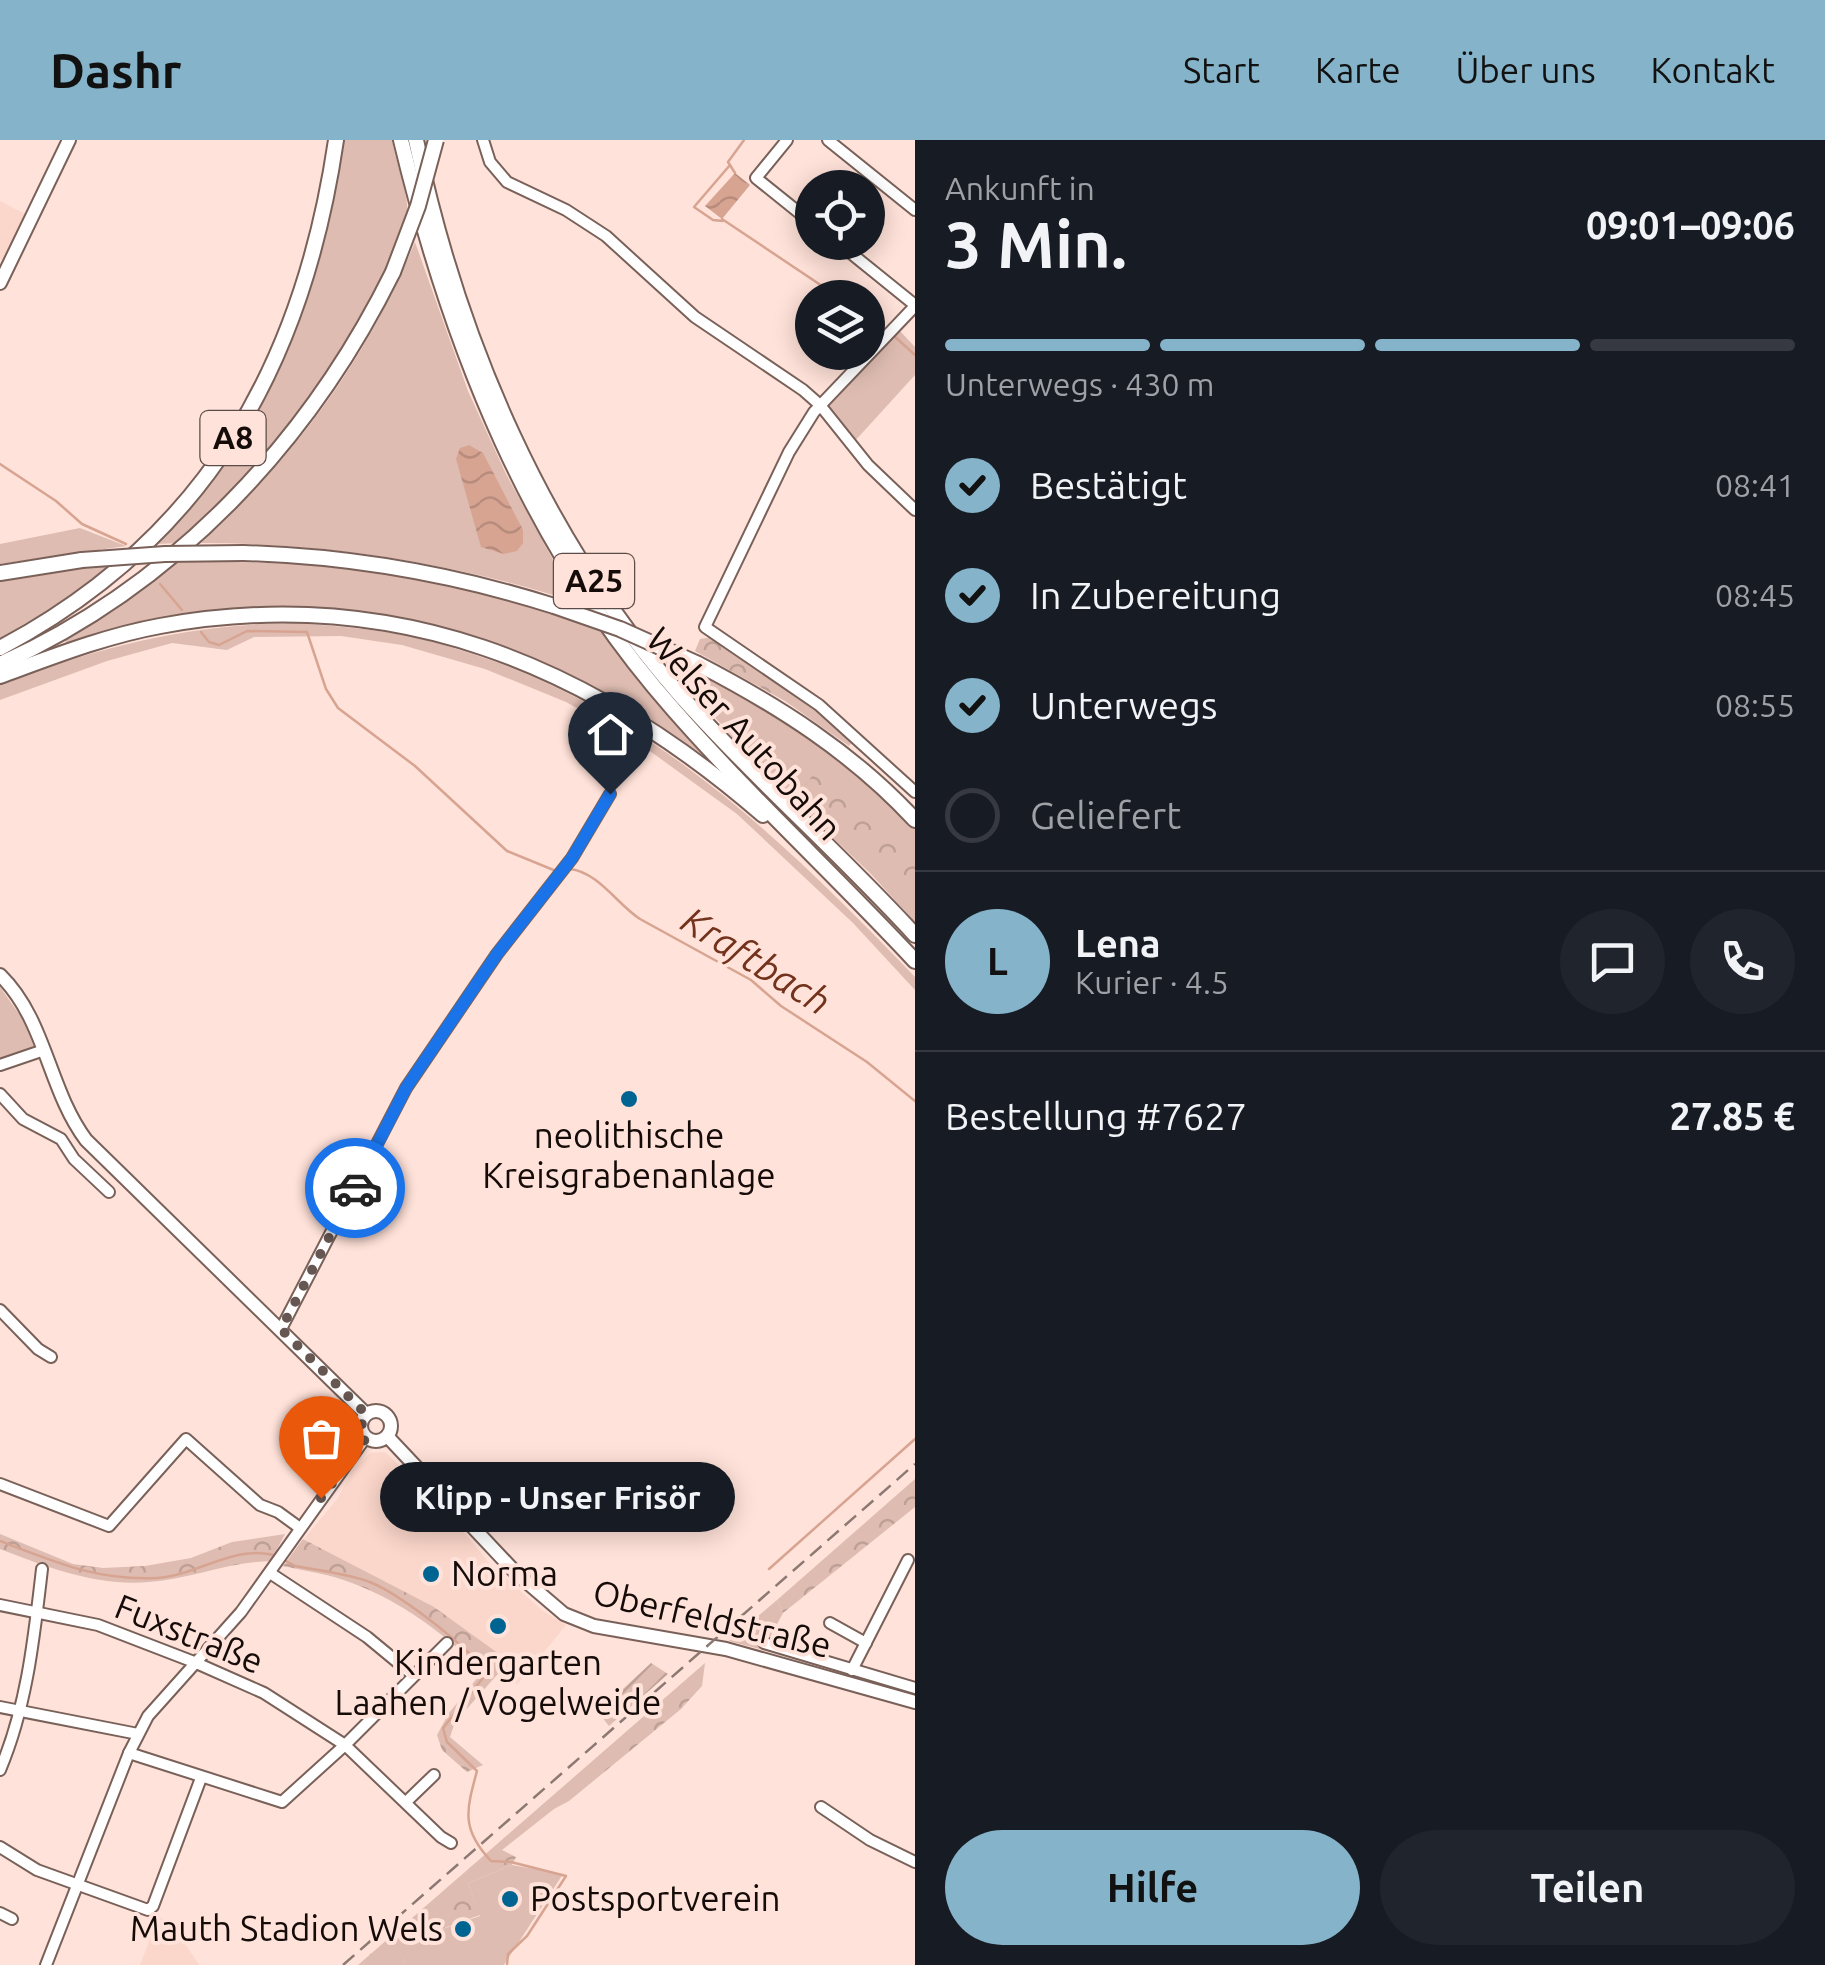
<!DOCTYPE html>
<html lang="de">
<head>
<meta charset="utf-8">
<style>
  body { margin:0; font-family:Ubuntu,sans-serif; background:#20242c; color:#f1f3f6; height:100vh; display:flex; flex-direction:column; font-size:38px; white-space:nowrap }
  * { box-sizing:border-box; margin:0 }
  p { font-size:32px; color:#9ea1a6 }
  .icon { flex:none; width:55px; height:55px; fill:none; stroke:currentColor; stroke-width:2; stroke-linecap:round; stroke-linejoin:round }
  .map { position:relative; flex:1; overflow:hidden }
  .drawer { display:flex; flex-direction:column; background:#171b24; width:910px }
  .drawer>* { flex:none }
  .tools { position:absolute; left:795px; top:30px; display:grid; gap:20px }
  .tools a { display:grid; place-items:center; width:90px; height:90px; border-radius:50%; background:#171b24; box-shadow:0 5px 25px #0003; font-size:50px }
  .pin { position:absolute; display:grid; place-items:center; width:85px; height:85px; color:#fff; margin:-102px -42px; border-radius:50% 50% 50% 0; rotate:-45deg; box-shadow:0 0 10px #0007 }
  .pin .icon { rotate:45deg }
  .courier { position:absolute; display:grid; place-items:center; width:100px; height:100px; margin:-50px; border:8px solid #1a73e8; border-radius:50%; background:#fff; color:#222; box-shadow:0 2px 12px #0007 }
  .bubble { position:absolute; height:70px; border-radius:35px; background:#171b24; box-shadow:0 5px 25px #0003; font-size:32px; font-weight:700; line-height:70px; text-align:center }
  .head em { font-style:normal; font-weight:700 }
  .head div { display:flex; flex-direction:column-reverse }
  .head { display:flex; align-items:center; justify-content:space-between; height:170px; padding:0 30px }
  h1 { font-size:65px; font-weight:700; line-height:75px }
  .bar { display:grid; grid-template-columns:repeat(4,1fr); gap:15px 10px; align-content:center; height:120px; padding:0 30px }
  .bar i { height:12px; border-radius:8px; background:#363941 }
  .bar .selected { background:#85b3c9 }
  .bar p { grid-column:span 4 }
  .line { display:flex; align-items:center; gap:25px; padding:0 30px; border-top:2px solid #363941 }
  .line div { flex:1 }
  .round { display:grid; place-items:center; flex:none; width:105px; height:105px; border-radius:52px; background:#20242c }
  ol { padding:0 30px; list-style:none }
  li { display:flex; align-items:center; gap:30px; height:110px }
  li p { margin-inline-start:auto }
  li .icon { padding:10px; border-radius:50%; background:#85b3c9; color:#111; stroke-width:4 }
  li:last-child { color:#9ea1a6 }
  li i { width:55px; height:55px; border:5px solid #363941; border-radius:50% }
  .primary-button { display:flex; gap:20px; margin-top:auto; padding:20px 30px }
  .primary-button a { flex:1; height:115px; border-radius:60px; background:#85b3c9; color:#111; font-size:40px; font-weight:700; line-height:115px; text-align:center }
  .primary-button a+a { background:#20242c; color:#f1f3f6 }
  header { display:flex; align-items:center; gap:60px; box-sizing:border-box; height:140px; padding:0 50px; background:#85b3c9; color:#111 }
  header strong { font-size:48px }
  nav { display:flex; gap:55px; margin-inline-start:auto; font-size:35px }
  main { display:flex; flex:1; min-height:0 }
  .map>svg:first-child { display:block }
  .built { fill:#fbd6ca }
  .grass { fill:#debcb1 }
  .forest { fill:url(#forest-crowns) }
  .garden { fill:url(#garden-furrows) }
  .water { fill:url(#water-waves) }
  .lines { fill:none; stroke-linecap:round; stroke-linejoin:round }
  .stream { stroke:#d8a492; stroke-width:2.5 }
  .minor-casing { stroke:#796159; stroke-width:14 }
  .major-casing { stroke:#796159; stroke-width:16 }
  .highway-casing { stroke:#796159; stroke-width:18 }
  .minor { stroke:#fff; stroke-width:10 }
  .major { stroke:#fff; stroke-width:12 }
  .highway { stroke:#fff; stroke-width:14 }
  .rail { stroke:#8c7973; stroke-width:2.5; stroke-dasharray:15 8; stroke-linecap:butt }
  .highway-bridge-casing { stroke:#796159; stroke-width:18; stroke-linecap:butt }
  .highway-bridge { stroke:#fff; stroke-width:14 }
  .done { stroke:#675752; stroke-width:10; stroke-dasharray:0 18 }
  .route { stroke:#1a73e8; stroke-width:12 }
  .poi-dot { fill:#006493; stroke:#ffe2d9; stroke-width:4 }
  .labels { text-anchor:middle; stroke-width:8; stroke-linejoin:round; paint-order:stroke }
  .shield { fill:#ffe2d9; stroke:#5b4c47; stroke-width:2.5 }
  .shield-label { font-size:32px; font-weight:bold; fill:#150c09 }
  .street-label { font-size:35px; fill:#150c09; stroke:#ffe2d9 }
  .poi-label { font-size:35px; fill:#150c09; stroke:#ffe2d9 }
  .water-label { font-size:38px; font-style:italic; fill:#72321b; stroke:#ffe2d9 }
</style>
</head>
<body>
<header>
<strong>Dashr</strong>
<nav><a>Start</a><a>Karte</a><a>Über uns</a><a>Kontakt</a></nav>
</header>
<main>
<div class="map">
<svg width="915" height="1825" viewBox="0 0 915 1825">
  <defs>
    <pattern id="forest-crowns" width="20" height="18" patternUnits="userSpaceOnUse" patternTransform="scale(2.5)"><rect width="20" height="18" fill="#debcb1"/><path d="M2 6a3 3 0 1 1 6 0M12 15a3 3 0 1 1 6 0" fill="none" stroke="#bea097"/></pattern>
    <pattern id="garden-furrows" width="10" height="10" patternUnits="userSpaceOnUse" patternTransform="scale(2.5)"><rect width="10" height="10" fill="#debcb1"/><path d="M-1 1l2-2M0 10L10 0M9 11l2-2" fill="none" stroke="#bea097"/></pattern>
    <pattern id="water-waves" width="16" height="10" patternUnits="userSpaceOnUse" patternTransform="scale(2.5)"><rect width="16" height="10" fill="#d8a492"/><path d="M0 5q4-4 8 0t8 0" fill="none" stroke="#b88c7d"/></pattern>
  </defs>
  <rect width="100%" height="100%" fill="#ffe2d9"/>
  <!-- built -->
  <g class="built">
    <path d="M0 61 27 75 5 121 0 119Z"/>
    <path d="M385 1312 448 1373 489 1423 543 1471 566 1485 517 1545 507 1535 505 1526 434 1468 304 1399 338 1358 352 1331 370 1313Z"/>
    <path d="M156 1778 169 1779 199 1825H140L149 1802 151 1781Z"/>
  </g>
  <!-- grass -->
  <g class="grass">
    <path d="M344 0H392C395 18 410 59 407 74 403 100 387 128 375 152 322 258 262 322 179 403L155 404C171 388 189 372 203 354 289 248 321 131 344 0Z"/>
    <path d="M415 102 468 251 506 334 576 462C455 423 328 403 201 403 294 318 367 219 415 102Z"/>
    <path d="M898 189 915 207V235L853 303 824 264Z"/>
    <path d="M80 388 126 406 0 424V404Z"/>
    <path d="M178 420 325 425 399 434 478 451 600 489 640 544 713 623 711 626C674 598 638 571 598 549 434 461 243 449 67 504L65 500 115 470Z"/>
    <path d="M110 425 70 457 0 498V440Z"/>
    <path d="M290 483C331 485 371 489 411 496 429 499 446 506 463 511 646 566 785 702 915 837V850L853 783 737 674 636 601 566 562 485 529 402 505 341 496 254 497 227 510 172 503 107 521 0 560V545C97 507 186 485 290 483Z"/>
    <path d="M657 513C685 526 715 538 742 553 807 589 862 638 915 689V782L871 734 767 635Z"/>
    <path d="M0 847 24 881 34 906 0 920Z"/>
    <path d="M777 1460 783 1473 763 1510 729 1501Z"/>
    <path d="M512 1725 563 1734 504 1825H405L402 1803 480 1776 468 1743Z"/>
  </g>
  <!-- forest -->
  <g class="forest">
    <path d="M713 497 820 571 854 600 849 606 785 561 695 511 700 499Z"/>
    <path d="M817 629H822L881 678 915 714V765L807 654 804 647Z"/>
    <path d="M915 1339V1367L783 1473 777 1460Z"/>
    <path d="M0 1394 73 1424 103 1428 145 1426 191 1418 232 1402 285 1394 271 1421C227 1422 191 1439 149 1442 99 1447 46 1427 0 1409Z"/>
    <path d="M303 1399 434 1467 499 1514 505 1526 455 1582 450 1597 483 1625 467 1632 442 1610 437 1595 449 1573 483 1531C444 1494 403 1462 352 1443 330 1434 305 1431 283 1426Z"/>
    <path d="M705 1523 702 1546 681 1569 569 1661 554 1669 502 1710 516 1717 512 1725 468 1743 480 1775 403 1803 405 1825H358Z"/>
  </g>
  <!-- garden -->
  <path class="garden" d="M651 1523 668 1534 609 1586 598 1572Z"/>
  <!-- water -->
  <g class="water">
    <path d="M735 33 750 45 722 79 705 66Z"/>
    <path d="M469 305 483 313 523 390V403L517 411 504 414 481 407 456 319 460 308Z"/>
  </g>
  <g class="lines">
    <!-- stream -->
    <g class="stream">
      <path d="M735 33 728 22 744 0"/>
      <path d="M722 79 840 158"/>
      <path d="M723 81 713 80 694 67 730 25"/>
      <path d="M868 176 886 190"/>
      <path d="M893 195 915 215"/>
      <path d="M0 324 56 361 82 384 126 404"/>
      <path d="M160 444 182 470"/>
      <path d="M201 492 209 502 219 505 247 491 307 492 326 549 338 568 415 626 507 711 556 731"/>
      <path d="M570 729C598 732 618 765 640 779L751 840 781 866 867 922 915 961"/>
      <path d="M0 1401C55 1422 97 1441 157 1438 199 1435 236 1403 277 1416"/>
      <path d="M284 1420 295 1426C318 1430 342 1433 364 1440 394 1449 470 1507 486 1534L443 1588 447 1602 477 1631C466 1671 461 1689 491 1721L511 1722 566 1736 527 1796 508 1814 507 1825"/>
      <path d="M769 1429 915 1299"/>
    </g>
    <defs>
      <g id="minor">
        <path d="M483 0 490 22 507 42 566 70 606 96 695 177 803 250 820 265 868 325 915 370"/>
        <path d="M787 0 756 38 812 83"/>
        <path d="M828 0 915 70"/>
        <path d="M837 102 915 165"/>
        <path d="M915 166 814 272 789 312 705 487 819 565 915 652"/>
        <path d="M0 925 44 910"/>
        <path d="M0 954 23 979 61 999 74 1019 109 1052"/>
        <path d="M0 1170 38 1209 51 1217"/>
        <path d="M281 1189 406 948 497 814 572 718 610 654"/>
        <path d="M0 1344 109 1386 186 1299 260 1365 278 1372 300 1388"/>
        <path d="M270 1433 367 1497 413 1535"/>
        <path d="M0 1465 98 1485 194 1522 264 1553 345 1605 441 1697 451 1703"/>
        <path d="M830 1483 866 1503"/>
        <path d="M764 1503 915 1548"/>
        <path d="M852 1530 908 1420"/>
        <path d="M0 1567 138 1594"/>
        <path d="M129 1613 282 1662 345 1605 447 1503"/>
        <path d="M0 1630C27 1566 34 1498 42 1429"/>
        <path d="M406 1662 434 1635"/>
        <path d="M821 1667 870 1700 915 1722"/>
        <path d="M0 1707 37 1730 148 1770 153 1766 201 1638"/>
        <path d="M0 1773 12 1779"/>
        <path d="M46 1825 129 1613 148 1576 241 1472 366 1297"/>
      </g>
      <g id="major">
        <path d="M0 143 69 0"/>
        <path d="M0 835C46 880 48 949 86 1000L366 1274"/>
        <circle cx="376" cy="1286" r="15"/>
        <path d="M387 1296 516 1433 564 1474 594 1486 726 1509 915 1562"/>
      </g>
      <g id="highway">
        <path d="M401 0C451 208 530 407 673 569 750 657 836 736 915 821"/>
        <path d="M416 0C458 201 544 401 681 556 755 639 840 713 915 795"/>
        <path d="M243 413C349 416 453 434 554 466"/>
        <path d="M0 433 82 420"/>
        <path d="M0 508C206 399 303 225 336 0"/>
        <path d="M0 524C175 445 309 302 393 132"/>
        <path d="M698 524C779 566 853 613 915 680"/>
        <path d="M0 536C52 517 105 496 160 486 393 443 589 524 763 675"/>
      </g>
    </defs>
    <!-- minor casing -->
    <use href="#minor" class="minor-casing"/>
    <!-- major casing -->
    <use href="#major" class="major-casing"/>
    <!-- highway casing -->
    <use href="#highway" class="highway-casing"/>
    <!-- minor -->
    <use href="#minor" class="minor"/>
    <!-- major -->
    <use href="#major" class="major"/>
    <!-- highway -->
    <use href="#highway" class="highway"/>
    <!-- rail -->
    <path class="rail" d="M343 1825 915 1324"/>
    <defs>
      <g id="highway-bridge">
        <path d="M393 132 418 66 436 0"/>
        <path d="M82 420 165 414 243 413"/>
        <path d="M554 466 620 489 698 524"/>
      </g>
    </defs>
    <!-- highway-bridge casing -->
    <use href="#highway-bridge" class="highway-bridge-casing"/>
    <!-- highway-bridge -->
    <use href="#highway-bridge" class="highway-bridge"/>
  </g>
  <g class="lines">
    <!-- done -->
    <path class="done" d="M321 1358 366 1298 361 1286 366 1274 281 1189 355 1048"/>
    <!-- route -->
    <path class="route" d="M355 1048 406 948 497 814 572 718 610 654"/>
  </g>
  <!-- markers -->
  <g class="poi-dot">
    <circle cx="629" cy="959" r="10"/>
    <circle cx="431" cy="1434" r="10"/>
    <circle cx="498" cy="1486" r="10"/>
    <circle cx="510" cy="1759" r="10"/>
    <circle cx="463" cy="1789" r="10"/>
  </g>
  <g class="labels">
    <!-- shield labels -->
    <g class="shield">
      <rect x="200.5" y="271" width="65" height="54" rx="8"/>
      <rect x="554" y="414" width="80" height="54" rx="8"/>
    </g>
    <g class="shield-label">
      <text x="233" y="309">A8</text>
      <text x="594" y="452">A25</text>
    </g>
    <!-- street labels -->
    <g class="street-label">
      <text transform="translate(744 594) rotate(48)" y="12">Welser Autobahn</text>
      <text transform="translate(712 1479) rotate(13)" y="12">Oberfeldstraße</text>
      <text transform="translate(189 1494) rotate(22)" y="12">Fuxstraße</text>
    </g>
    <!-- poi labels -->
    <g class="poi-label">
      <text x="629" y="1008">neolithische<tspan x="629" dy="40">Kreisgrabenanlage</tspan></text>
      <text x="451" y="1446" text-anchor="start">Norma</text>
      <text x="498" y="1535">Kindergarten<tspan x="498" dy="40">Laahen / Vogelweide</tspan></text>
      <text x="530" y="1771" text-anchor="start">Postsportverein</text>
      <text x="443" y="1801" text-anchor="end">Mauth Stadion Wels</text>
    </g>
    <!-- water labels -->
    <g class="water-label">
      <text transform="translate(756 821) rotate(32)" y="13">Kraftbach</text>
    </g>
  </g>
</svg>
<div class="tools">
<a><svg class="icon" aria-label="locate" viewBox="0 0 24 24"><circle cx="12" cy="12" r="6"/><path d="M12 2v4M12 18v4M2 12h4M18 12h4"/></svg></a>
<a><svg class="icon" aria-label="layers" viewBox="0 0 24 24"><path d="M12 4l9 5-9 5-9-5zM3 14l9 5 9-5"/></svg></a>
</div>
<div class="pin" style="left:321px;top:1358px;background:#ea580c"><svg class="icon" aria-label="bag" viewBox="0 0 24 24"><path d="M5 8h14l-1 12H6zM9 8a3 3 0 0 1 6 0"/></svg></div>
<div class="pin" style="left:610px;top:654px;background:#1f2937"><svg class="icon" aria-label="home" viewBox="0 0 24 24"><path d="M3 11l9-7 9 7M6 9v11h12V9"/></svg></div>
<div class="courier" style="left:355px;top:1048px"><svg class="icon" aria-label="car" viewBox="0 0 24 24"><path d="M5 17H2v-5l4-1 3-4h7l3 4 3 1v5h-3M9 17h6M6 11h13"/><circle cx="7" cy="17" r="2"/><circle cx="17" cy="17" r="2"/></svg></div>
<div class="bubble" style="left:380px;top:1322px;width:355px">Klipp - Unser Frisör</div>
</div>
<section class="drawer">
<div class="head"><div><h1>3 Min.</h1><p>Ankunft in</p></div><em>09:01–09:06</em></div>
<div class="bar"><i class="selected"></i><i class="selected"></i><i class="selected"></i><i></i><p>Unterwegs · 430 m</p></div>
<ol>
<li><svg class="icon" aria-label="check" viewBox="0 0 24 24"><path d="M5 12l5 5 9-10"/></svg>Bestätigt<p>08:41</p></li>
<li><svg class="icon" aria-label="check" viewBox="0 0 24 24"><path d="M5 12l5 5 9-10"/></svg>In Zubereitung<p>08:45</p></li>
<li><svg class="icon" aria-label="check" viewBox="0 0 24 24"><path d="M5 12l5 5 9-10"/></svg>Unterwegs<p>08:55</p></li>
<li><i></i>Geliefert</li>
</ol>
<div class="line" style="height:180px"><b class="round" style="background:#85b3c9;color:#111">L</b><div><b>Lena</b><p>Kurier · 4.5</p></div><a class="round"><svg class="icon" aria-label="chat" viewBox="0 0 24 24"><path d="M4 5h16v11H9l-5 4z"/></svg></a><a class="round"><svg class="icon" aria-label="phone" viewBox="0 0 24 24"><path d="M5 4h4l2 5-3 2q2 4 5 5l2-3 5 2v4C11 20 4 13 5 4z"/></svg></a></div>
<div class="line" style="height:130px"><div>Bestellung #7627</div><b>27.85 €</b></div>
<div class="primary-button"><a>Hilfe</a><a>Teilen</a></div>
</section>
</main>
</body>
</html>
